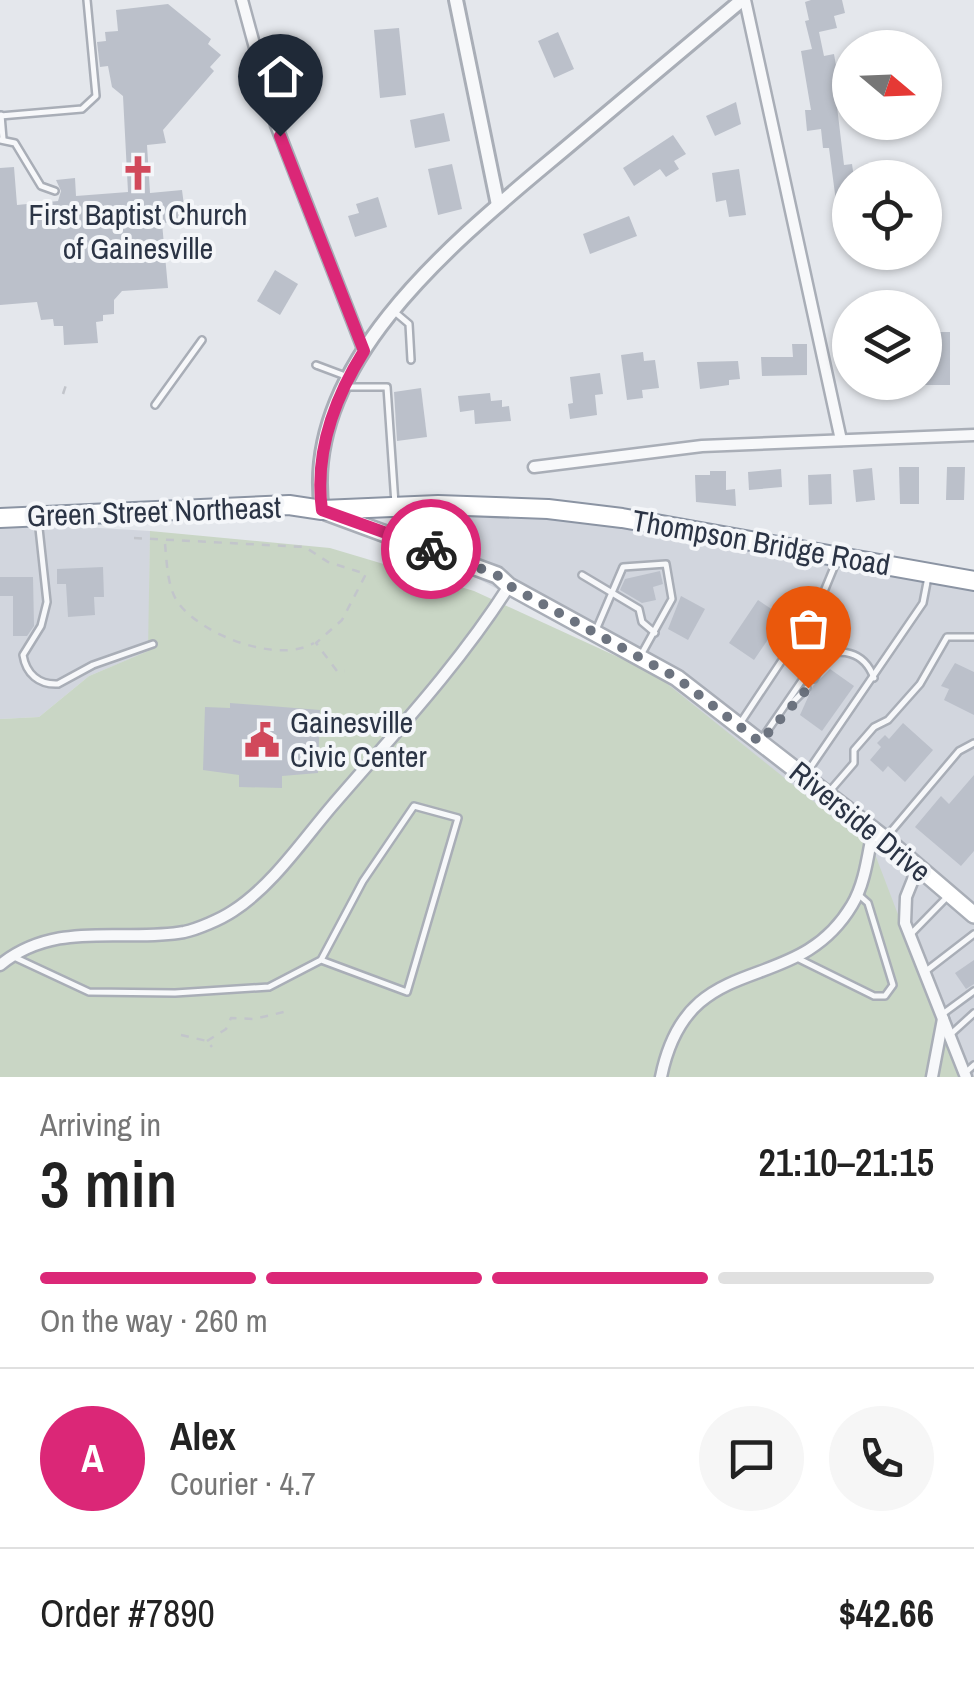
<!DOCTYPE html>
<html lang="en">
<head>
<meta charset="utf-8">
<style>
  body { margin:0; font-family:"Archivo Narrow",sans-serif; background:#f6f6f6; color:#222; height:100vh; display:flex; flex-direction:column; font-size:38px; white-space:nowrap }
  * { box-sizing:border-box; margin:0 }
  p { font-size:32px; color:#767676 }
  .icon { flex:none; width:55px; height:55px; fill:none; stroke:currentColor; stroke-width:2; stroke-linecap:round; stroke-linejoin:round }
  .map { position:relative; height:1077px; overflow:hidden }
  .drawer { display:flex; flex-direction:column; background:#fff; flex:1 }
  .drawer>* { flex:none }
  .needle { width:65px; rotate:109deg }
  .buttons { position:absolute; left:832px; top:30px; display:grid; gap:20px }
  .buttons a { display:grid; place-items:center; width:110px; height:110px; border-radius:50%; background:#fff; box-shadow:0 2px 8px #0004; font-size:50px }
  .pin { position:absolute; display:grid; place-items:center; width:85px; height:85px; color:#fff; margin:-102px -42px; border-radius:50% 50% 50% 0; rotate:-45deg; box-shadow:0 0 10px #0007 }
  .pin .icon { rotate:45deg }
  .courier { position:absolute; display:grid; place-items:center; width:100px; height:100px; margin:-50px; border:8px solid #db2777; border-radius:50%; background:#fff; color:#222; box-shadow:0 2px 12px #0007 }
  .overview em { font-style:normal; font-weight:600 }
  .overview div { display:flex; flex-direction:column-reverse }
  .overview { display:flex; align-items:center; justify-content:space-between; height:170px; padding:0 40px }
  h1 { font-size:65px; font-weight:600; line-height:75px }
  .bar { display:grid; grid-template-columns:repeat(4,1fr); gap:15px 10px; align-content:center; height:120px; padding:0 40px }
  .bar i { height:12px; border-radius:8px; background:#e0e0e0 }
  .bar .on { background:#db2777 }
  .bar p { grid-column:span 4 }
  .line { display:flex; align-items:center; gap:25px; padding:0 40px; border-top:2px solid #e0e0e0 }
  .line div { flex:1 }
  .round { display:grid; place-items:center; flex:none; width:105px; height:105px; border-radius:52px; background:#f6f6f6 }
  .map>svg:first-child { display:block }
  .built { fill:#d2d6de }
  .green { fill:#c9d6c5 }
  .building { fill:#bbc0ca }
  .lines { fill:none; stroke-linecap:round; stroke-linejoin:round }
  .service-casing { stroke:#a9aeb7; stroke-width:10 }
  .minor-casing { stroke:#a9aeb7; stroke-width:15 }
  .tertiary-casing { stroke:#a9aeb7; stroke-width:18 }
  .secondary-casing { stroke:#a9aeb7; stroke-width:20 }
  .trunk-casing { stroke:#8b94a3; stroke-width:22 }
  .path { stroke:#c2c5cb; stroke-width:2.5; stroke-dasharray:8 8; stroke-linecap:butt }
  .service { stroke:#f7f8fa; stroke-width:5 }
  .minor { stroke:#f7f8fa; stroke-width:10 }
  .tertiary { stroke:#f7f8fa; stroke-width:12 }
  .secondary { stroke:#fff; stroke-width:15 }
  .trunk { stroke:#fff; stroke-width:18 }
  .done { stroke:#6c737f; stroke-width:10; stroke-dasharray:0 18 }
  .route { stroke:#db2777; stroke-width:12 }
  .labels { text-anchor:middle; stroke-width:8; stroke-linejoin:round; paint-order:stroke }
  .poi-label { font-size:30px; fill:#2b3445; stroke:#f4f6f9 }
  .street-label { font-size:30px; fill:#2b3445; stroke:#f4f6f9 }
</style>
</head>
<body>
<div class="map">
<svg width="974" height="1077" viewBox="0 0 974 1077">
  <rect width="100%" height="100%" fill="#e4e7ec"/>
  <!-- built -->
  <g class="built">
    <path d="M467 510 723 539 974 581V1077L915 959 655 674 473 576Z"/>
    <path d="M0 522 150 531 149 651 89 676 39 717 0 719Z"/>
  </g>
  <!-- green -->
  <path class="green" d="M150 531 330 548 474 591 655 674 873 849 915 959 974 1077H0V719L39 717 89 676 148 651Z"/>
  <!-- building -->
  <g class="building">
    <path d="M811 0H842L845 13 834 16 837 28 819 32 824 56 834 54 840 89 835 90 844 165 852 164 854 178H850V215L838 217 829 148H823L821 129 807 131 805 110H811L801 51 812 49 805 21 809 20 805 2Z"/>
    <path d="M168 4 211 39 208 44 221 55 210 67 214 71 163 130 166 143 147 145 150 193 182 190 186 221 162 223 168 288 122 291 114 300V314L103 315V321L96 322 98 343 64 345 63 326H54L53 319 41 320 37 302 0 305V168L14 167 17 205 58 201 61 191 56 180 75 178 76 196 128 192 123 96 112 87 108 66 100 67 97 42 106 41 105 32 118 31 116 10Z"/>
    <path d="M399 28 406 95 380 98 374 30Z"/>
    <path d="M558 32 574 69 554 78 538 41Z"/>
    <path d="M736 102 741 124 715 136 706 116Z"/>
    <path d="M444 113 450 141 415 148 410 120Z"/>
    <path d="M673 135 686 154 674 161 679 169 666 177 660 169 634 186 623 168Z"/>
    <path d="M452 164 462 209 438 215 428 169Z"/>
    <path d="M739 169 746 215 729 217 726 200 716 202 712 173Z"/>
    <path d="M378 197 387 227 355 237 348 216 359 213 356 204Z"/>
    <path d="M629 216 637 236 590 254 583 234Z"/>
    <path d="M275 270 298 284 280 315 257 301Z"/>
    <rect x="925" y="332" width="25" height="53"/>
    <path d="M792 344H807V375L762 376 761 357H793Z"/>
    <path d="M643 352 644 361 655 360 659 388 642 390 643 398 627 400 621 355Z"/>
    <path d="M738 361 740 379 729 380V385L700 389 697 362Z"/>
    <path d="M600 373 603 394 595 395 597 415 570 419 568 404 573 403 570 377Z"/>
    <path d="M421 388 427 437 397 441 394 392Z"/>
    <path d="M490 393 491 401 502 400V407L509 406 511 421 475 424 474 410 460 412 458 396Z"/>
    <path d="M899 467H919V504H900Z"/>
    <path d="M947 467H965L964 500H946Z"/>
    <path d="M872 468 875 500 856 502 853 470Z"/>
    <path d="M781 469 782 487 749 490 748 472Z"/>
    <path d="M710 471H726V490L735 489 736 506 696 502 695 475H710Z"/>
    <path d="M831 474 832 504 809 505 808 475Z"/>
    <path d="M103 567 104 597H94L95 615 68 617 66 584H57V569Z"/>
    <path d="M660 571 663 584 653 587 656 600 642 603 620 590 625 579Z"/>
    <path d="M0 577H33L34 626 27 636H13V596H0Z"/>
    <path d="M681 596 705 609 688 640 668 629Z"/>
    <path d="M758 600 797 626 783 648 769 638 754 660 729 643Z"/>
    <path d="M955 663 974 672V715L944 700 949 689 941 686Z"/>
    <path d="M830 669 854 686 822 731 800 715 813 686Z"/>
    <path d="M230 703 320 710 318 773 282 776V788L239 787V775L203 770 205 707 230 708Z"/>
    <path d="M903 723 933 750 905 782 888 766 883 772 870 760 881 747 877 743 885 735 889 739Z"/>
    <path d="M974 775V851L961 866 915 827 941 796 949 804Z"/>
    <path d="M974 960V984L966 989 955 973Z"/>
  </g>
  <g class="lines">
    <defs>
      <g id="service">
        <path d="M1 115 3 139"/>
        <path d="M0 116 82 109 96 96 87 0"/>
        <path d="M0 140 15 143 41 186 55 191"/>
        <path d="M396 313 409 324 411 360"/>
        <path d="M316 365 348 377"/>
        <path d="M345 387H387L395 504"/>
        <path d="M155 405 202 340"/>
        <path d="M38 519 47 602 41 626 23 655C26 674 39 685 58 684L93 665 153 644"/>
        <path d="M582 575 639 609 642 622 655 633"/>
        <path d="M596 630 623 567 666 564 672 599 641 655"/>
        <path d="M814 679 826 657"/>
        <path d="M790 705 807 688"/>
        <path d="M741 722 818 606 837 560"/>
        <path d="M761 740 816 660C840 646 864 651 874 678"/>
        <path d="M806 774 923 603 928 577"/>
        <path d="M829 792 854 763V750L874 727 888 720 920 684 947 637H974"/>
        <path d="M888 835 959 751 974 743"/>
        <path d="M910 935 948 896"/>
        <path d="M14 957 89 992 175 993 269 987 321 960 363 881 414 806 458 818 407 992 321 960"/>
        <path d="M797 958 874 996H885L893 985 868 903 859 895"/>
        <path d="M926 971 974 934"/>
        <path d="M944 1013 974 991"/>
        <path d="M951 1034 974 1013"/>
        <path d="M965 1073 974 1065"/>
      </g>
      <g id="minor">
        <path d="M242 0 276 125 364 351"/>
        <path d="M745 0 841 440"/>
        <path d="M534 467 702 446 974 435"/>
        <path d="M918 867 906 897 905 923 966 1077"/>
        <path d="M0 965C57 919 122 943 184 932 198 929 221 919 233 911 272 886 303 840 332 806 394 734 458 666 509 586"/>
        <path d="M661 1077C688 944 795 1001 852 905 865 884 868 854 873 830"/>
        <path d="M932 1077 943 1019"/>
      </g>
      <g id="tertiary">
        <path d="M456 0 498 205"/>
        <path d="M322 510C299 358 470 229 573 142 629 95 686 47 742 0"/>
      </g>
      <path id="secondary" d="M326 512 497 575 509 586 677 678 890 843 974 915"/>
      <path id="trunk" d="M0 518 289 505 322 510 438 505 548 509 622 518 974 581"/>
    </defs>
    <!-- service casing -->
    <use href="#service" class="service-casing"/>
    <!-- minor casing -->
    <use href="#minor" class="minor-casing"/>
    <!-- tertiary casing -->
    <use href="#tertiary" class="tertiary-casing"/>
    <!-- secondary casing -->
    <use href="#secondary" class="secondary-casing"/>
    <!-- trunk casing -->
    <use href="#trunk" class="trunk-casing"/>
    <!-- path -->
    <g class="path">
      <path d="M63 394 67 382"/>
      <path d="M134 538 305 547 328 562 366 574 342 620 316 643 337 671H345"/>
      <path d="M165 544C167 563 167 588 179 604 204 636 278 664 314 643"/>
      <path d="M181 1035 207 1041 212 1047"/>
      <path d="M207 1041 226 1029 231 1018 254 1019 288 1011"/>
    </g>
    <!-- service -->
    <use href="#service" class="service"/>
    <!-- minor -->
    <use href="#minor" class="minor"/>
    <!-- tertiary -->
    <use href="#tertiary" class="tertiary"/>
    <!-- secondary -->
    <use href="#secondary" class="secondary"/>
    <!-- trunk -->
    <use href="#trunk" class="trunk"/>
  </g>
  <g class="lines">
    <!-- done -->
    <path class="done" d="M431 549 497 575 510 586 677 678 760 742 808 688"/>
    <!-- route -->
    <path class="route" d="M280 136 364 351C334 399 314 452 322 510L431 549"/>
  </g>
  <!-- icons -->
  <defs>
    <symbol id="church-bare" viewBox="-9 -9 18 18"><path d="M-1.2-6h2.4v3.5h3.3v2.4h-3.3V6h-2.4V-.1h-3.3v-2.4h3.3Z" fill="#d1495b" stroke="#f4f6f9" stroke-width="2.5" paint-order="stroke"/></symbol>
    <symbol id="civic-bare" viewBox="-9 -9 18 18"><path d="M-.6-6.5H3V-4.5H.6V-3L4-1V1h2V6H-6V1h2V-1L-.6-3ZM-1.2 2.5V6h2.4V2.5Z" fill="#d1495b" stroke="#f4f6f9" stroke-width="2.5" paint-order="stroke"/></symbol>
  </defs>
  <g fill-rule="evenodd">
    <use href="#church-bare" x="113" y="148" width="50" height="50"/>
    <use href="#civic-bare" x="237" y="715" width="50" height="50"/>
  </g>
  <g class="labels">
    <!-- poi labels -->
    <g class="poi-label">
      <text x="138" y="225">First Baptist Church<tspan x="138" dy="34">of Gainesville</tspan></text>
      <text x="290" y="733" text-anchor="start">Gainesville<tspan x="290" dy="34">Civic Center</tspan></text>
    </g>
    <!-- street labels -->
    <g class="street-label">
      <text transform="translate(154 512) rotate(-2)" y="10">Green Street Northeast</text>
      <text transform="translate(761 543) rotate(10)" y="10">Thompson Bridge Road</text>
      <text transform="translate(860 822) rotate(39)" y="10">Riverside Drive</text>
    </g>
  </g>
</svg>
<div class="buttons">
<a><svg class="needle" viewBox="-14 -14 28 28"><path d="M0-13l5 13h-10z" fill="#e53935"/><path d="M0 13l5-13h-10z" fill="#767676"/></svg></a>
<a><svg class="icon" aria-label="locate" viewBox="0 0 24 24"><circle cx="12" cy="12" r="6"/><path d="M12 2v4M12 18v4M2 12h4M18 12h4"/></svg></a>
<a><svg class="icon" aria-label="layers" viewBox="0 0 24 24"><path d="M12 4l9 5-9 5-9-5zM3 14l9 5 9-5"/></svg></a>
</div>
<div class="pin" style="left:808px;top:688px;background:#ea580c"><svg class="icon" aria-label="bag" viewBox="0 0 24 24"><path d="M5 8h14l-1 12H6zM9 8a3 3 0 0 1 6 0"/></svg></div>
<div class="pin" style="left:280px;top:136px;background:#1f2937"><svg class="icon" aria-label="home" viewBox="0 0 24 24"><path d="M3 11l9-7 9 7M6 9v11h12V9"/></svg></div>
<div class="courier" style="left:431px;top:549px"><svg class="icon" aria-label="bike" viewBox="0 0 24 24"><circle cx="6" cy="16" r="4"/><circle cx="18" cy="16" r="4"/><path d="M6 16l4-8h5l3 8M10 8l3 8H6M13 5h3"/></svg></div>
</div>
<section class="drawer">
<div class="overview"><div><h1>3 min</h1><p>Arriving in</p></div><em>21:10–21:15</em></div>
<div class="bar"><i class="on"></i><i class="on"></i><i class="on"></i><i></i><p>On the way · 260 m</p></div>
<div class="line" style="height:180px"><b class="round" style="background:#db2777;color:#fff">A</b><div><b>Alex</b><p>Courier · 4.7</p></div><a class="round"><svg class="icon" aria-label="chat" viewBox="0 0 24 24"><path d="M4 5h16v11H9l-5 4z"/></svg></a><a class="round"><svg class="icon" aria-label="phone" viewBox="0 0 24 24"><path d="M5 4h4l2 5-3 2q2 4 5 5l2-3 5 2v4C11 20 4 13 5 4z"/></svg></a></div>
<div class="line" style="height:130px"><div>Order #7890</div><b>$42.66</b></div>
</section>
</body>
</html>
